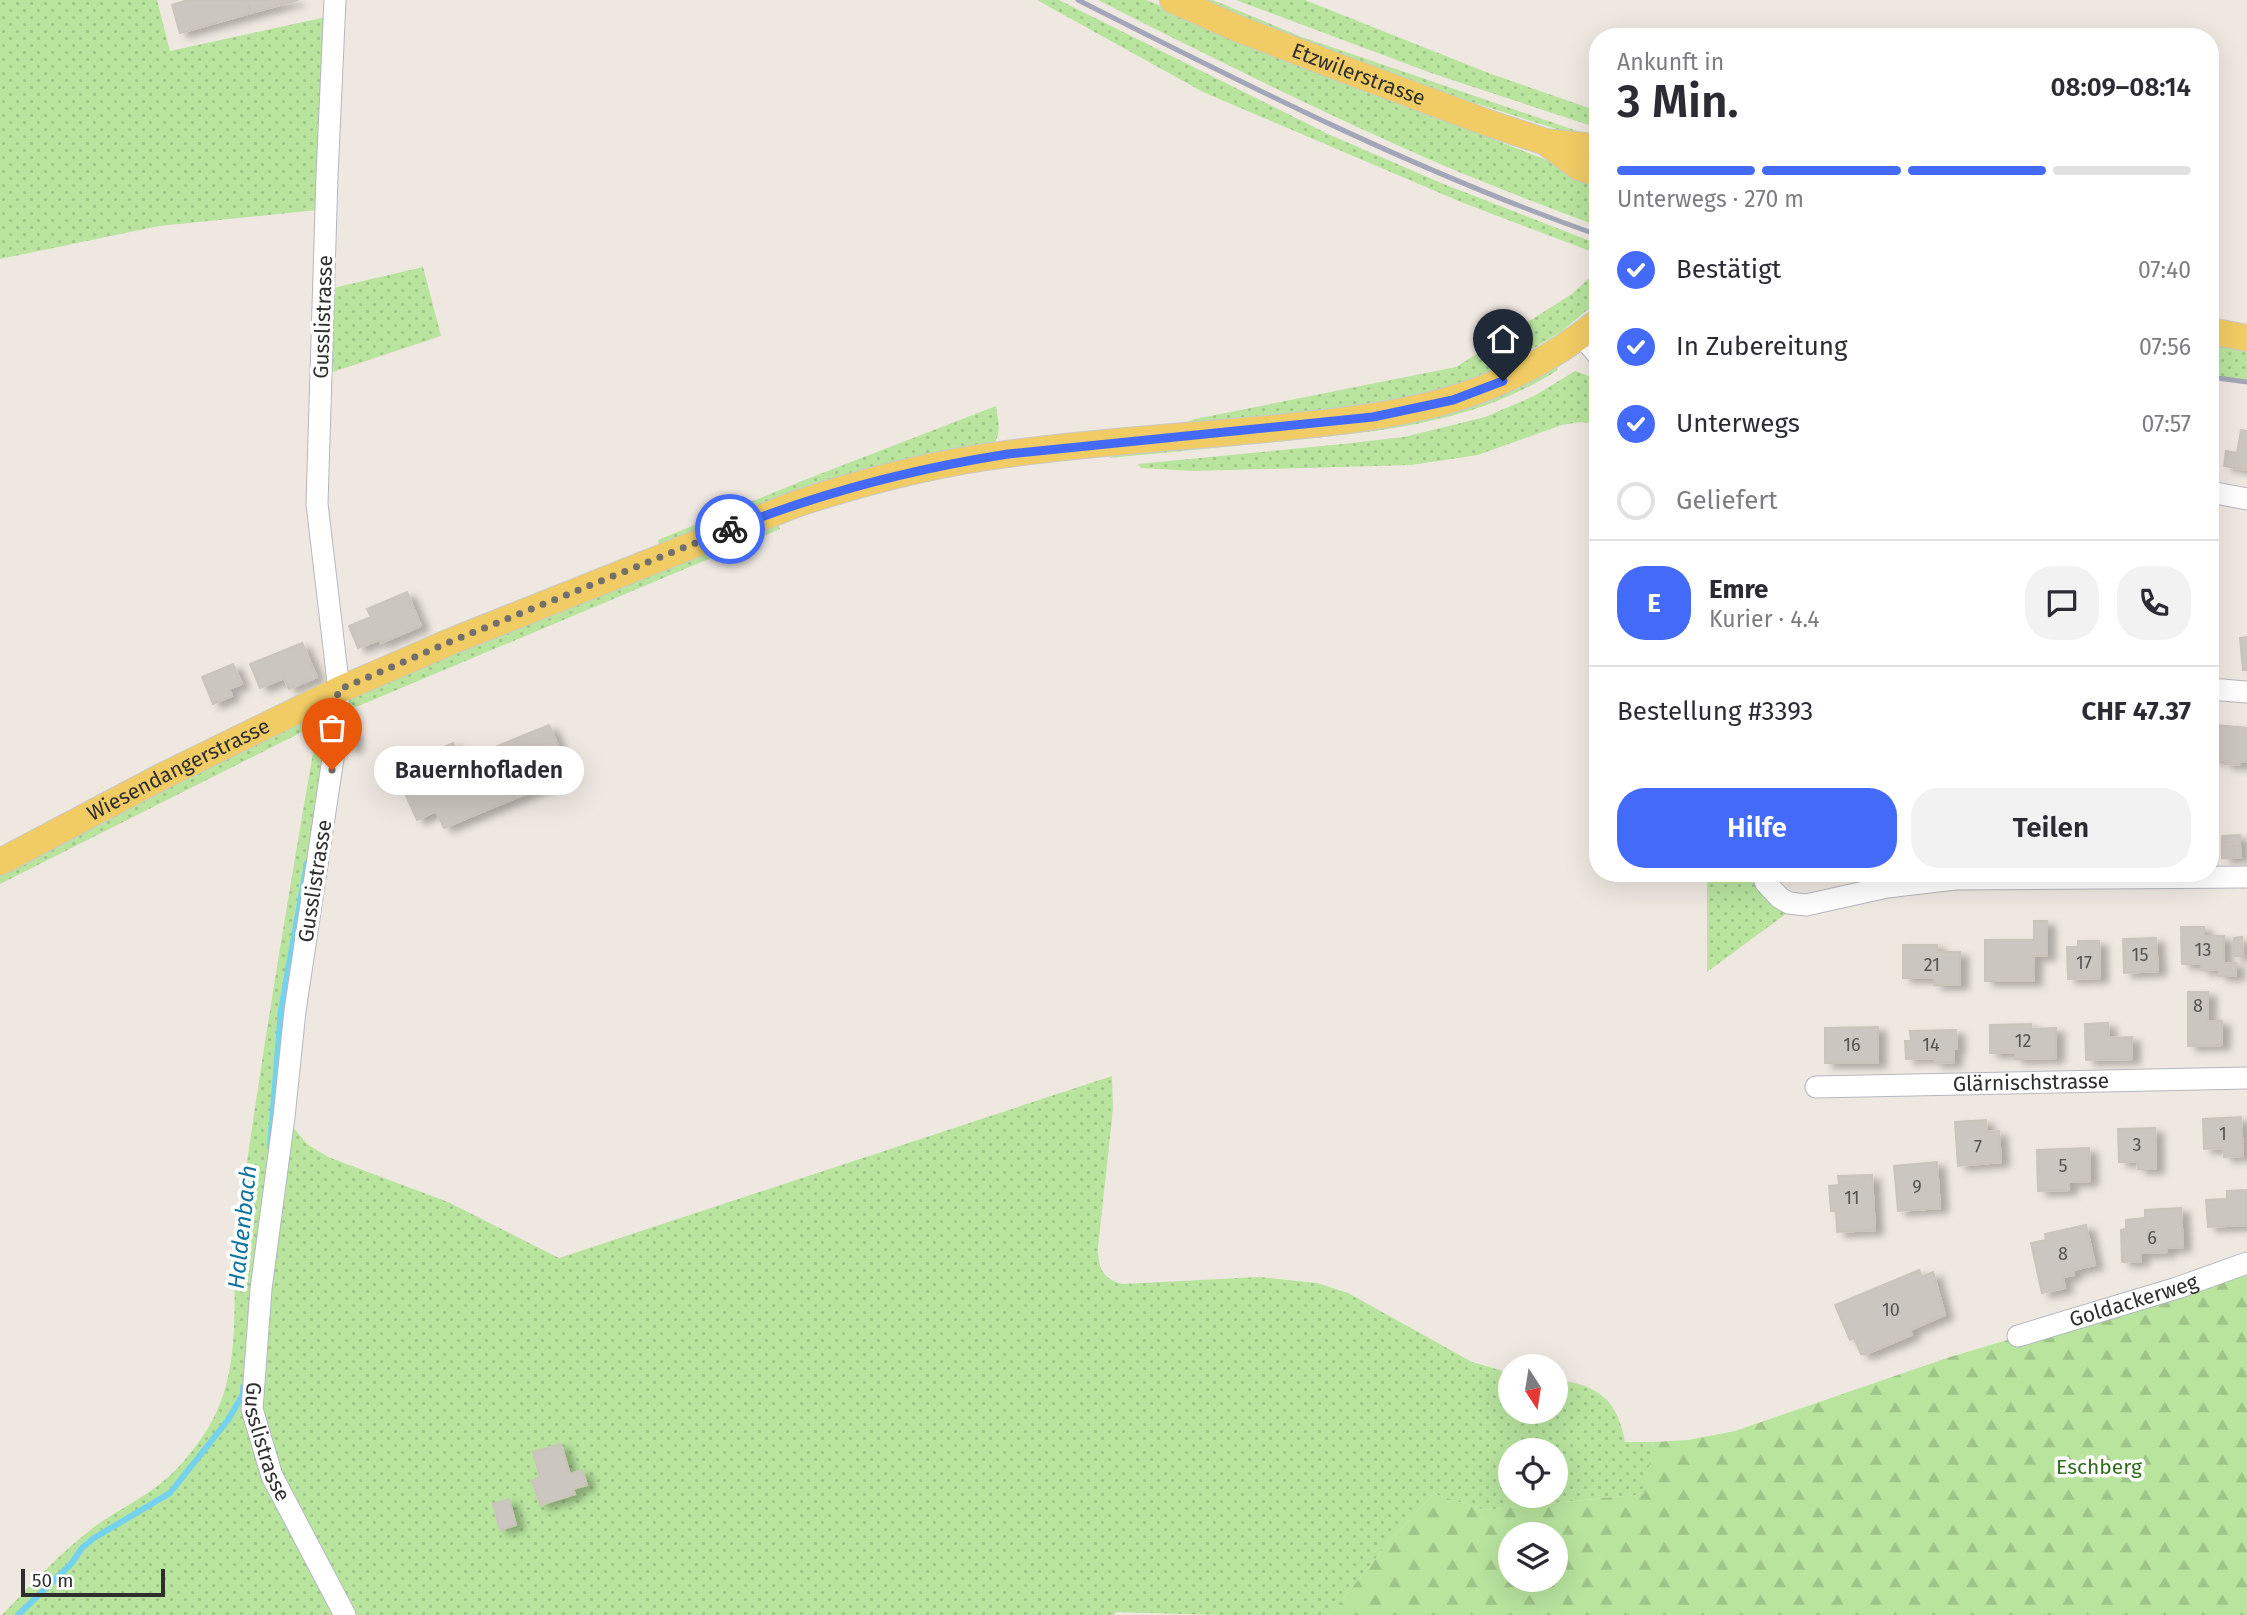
<!DOCTYPE html>
<html lang="de">
<head>
<meta charset="utf-8">
<style>
  body { margin:0; font-family:"Fira Sans",sans-serif; background:#f2f2f3; color:#2b2b33; height:100vh; display:flex; flex-direction:column; font-size:26px; white-space:nowrap }
  * { box-sizing:border-box; margin:0 }
  p { font-size:23px; color:#7c7c81 }
  .icon { flex:none; width:38px; height:38px; fill:none; stroke:currentColor; stroke-width:2; stroke-linecap:round; stroke-linejoin:round }
  .map { position:relative; flex:1; overflow:hidden }
  .details { position:absolute; left:1589px; top:28px; width:630px; height:854px; display:flex; flex-direction:column; background:#fff; border-radius:28px; box-shadow:0 7px 28px #0002 }
  .details>* { flex:none }
  .needle { width:46px; rotate:168deg }
  .buttons { position:absolute; left:1498px; top:1354px; display:grid; gap:14px }
  .buttons a { display:grid; place-items:center; width:70px; height:70px; border-radius:50%; background:#fff; box-shadow:0 7px 28px #0002; font-size:35px }
  .scale { position:absolute; left:21px; bottom:18px; width:144px; box-sizing:border-box; padding-left:7px; border:4px solid #2e2e2e; border-top:0; font-size:19px; line-height:24px; white-space:nowrap; color:#2e2e2e; -webkit-text-stroke:5px #fff; paint-order:stroke }
  .pin { position:absolute; display:grid; place-items:center; width:60px; height:60px; color:#fff; margin:-72px -30px; border-radius:50% 50% 50% 0; rotate:-45deg; box-shadow:0 0 7px #0007 }
  .pin .icon { rotate:45deg }
  .courier { position:absolute; display:grid; place-items:center; width:70px; height:70px; margin:-35px; border:5px solid #436af9; border-radius:50%; background:#fff; color:#222; box-shadow:0 2px 9px #0007 }
  .bubble { position:absolute; height:49px; border-radius:24px; background:#fff; box-shadow:0 7px 28px #0002; font-size:23px; font-weight:600; line-height:49px; text-align:center }
  .headline em { font-style:normal; font-weight:600 }
  .headline div { display:flex; flex-direction:column-reverse }
  .headline { display:flex; align-items:center; justify-content:space-between; height:119px; padding:0 28px }
  h1 { font-size:46px; font-weight:600; line-height:52px }
  .bar { display:grid; grid-template-columns:repeat(4,1fr); gap:10px 7px; align-content:center; height:84px; padding:0 28px }
  .bar i { height:9px; border-radius:5px; background:#e1e1e2 }
  .bar .active { background:#436af9 }
  .bar p { grid-column:span 4 }
  .line { display:flex; align-items:center; gap:18px; padding:0 28px; border-top:2px solid #e1e1e2 }
  .line div { flex:1 }
  .round { display:grid; place-items:center; flex:none; width:74px; height:74px; border-radius:28px; background:#f2f2f3 }
  ol { padding:0 28px; list-style:none }
  li { display:flex; align-items:center; gap:21px; height:77px }
  li p { margin-inline-start:auto }
  li .icon { padding:7px; border-radius:50%; background:#436af9; color:#fff; stroke-width:4 }
  li:last-child { color:#7c7c81 }
  li i { width:38px; height:38px; border:4px solid #e1e1e2; border-radius:50% }
  .action { display:flex; gap:14px; margin-top:auto; padding:14px 28px }
  .action a { flex:1; height:80px; border-radius:28px; background:#436af9; color:#fff; font-size:28px; font-weight:600; line-height:80px; text-align:center }
  .action a+a { background:#f2f2f3; color:#2b2b33 }
  .map>svg:first-child { display:block }
  .grass { fill:url(#grass-dots); fill-rule:evenodd }
  .forest { fill:url(#forest-firs); fill-rule:evenodd }
  .lines { fill:none; stroke-linecap:round; stroke-linejoin:round }
  .stream { stroke:#75d2ef; stroke-width:6 }
  .building { fill:#cbc6bf; stroke:#cbc4ba; stroke-width:2; filter:url(#shadow) }
  .minor-casing { stroke:#b4b7c1; stroke-width:23 }
  .major-casing { stroke:#c9c9c9; stroke-width:28 }
  .minor { stroke:#fff; stroke-width:21 }
  .major { stroke:#f1cc64; stroke-width:26 }
  .rail { stroke:#a3a6b8; stroke-width:5 }
  .done { stroke:#726f6d; stroke-width:7; stroke-dasharray:0 12.6 }
  .route { stroke:#436af9; stroke-width:9 }
  .labels { text-anchor:middle; stroke-width:7; stroke-linejoin:round; paint-order:stroke }
  .number-label { font-size:18px; fill:#555452 }
  .street-label { font-size:21px; fill:#2e2e2e; stroke:#fff }
  .park-label { font-size:21px; fill:#2f6d1c; stroke:#fff }
  .water-label { font-size:23px; font-style:italic; fill:#0e73a1; stroke:#fff }
</style>
</head>
<body>
<div class="map">
<svg width="2247" height="1615" viewBox="0 0 2247 1615">
  <defs>
    <pattern id="grass-dots" width="8" height="8" patternUnits="userSpaceOnUse" patternTransform="scale(1.75)"><rect width="8" height="8" fill="#b8e49e"/><path d="M2 2h.1M6 6h.1" fill="none" stroke="#9ec488" stroke-width="1.8" stroke-linecap="round"/></pattern>
    <pattern id="forest-firs" width="22" height="20" patternUnits="userSpaceOnUse" patternTransform="scale(1.75)"><rect width="22" height="20" fill="#b8e49e"/><path d="M5 1l3.5 6h-7zM16 11l3.5 6h-7z" fill="#9ec488"/></pattern>
    <filter id="shadow"><feDropShadow dx="8" dy="4.5" stdDeviation="3.5" flood-color="#0004"/></filter>
  </defs>
  <rect width="100%" height="100%" fill="#efe8e1"/>
  <!-- grass -->
  <g class="grass">
    <path d="M0 0H157L170 51 335 15 327 209 159 226 0 259Z"/>
    <path d="M1037 0H1059L1328 134 1441 183 1598 244V254L1461 202 1203 92Z"/>
    <path d="M1098 0H1146L1321 72 1598 180V226C1526 199 1455 172 1386 140 1288 96 1193 48 1098 0Z"/>
    <path d="M1200 0H1213L1302 37 1598 138V142L1446 94 1315 47Z"/>
    <path d="M1236 0H1305L1491 74 1598 111V128L1434 74Z"/>
    <path d="M423 267 441 336 327 374 329 289Z"/>
    <path d="M1598 270V301L1562 331 1508 364 1473 382 1410 402 1166 430 1195 419 1456 367 1572 294Z"/>
    <path d="M2210 341 2247 348V382L2210 377Z"/>
    <path d="M1556 367 1558 370C1479 420 1395 430 1304 439 1239 446 1174 452 1109 458L1121 451 1526 384Z"/>
    <path d="M1575 371 1592 377 1596 375 1598 377V424L1580 422 1562 425 1478 455 1411 465 1193 471 1141 468 1138 464 1343 444 1404 437 1485 417 1534 396Z"/>
    <path d="M996 406C998 422 1003 435 990 448L660 549 658 540 802 481Z"/>
    <path d="M774 512 780 529 337 715 284 1116 307 1144 328 1157 448 1202 559 1258 1112 1076 1113 1109 1098 1247C1098 1268 1102 1279 1123 1284L1259 1277 1317 1283 1348 1293 1472 1362 1510 1373V1412H1556V1379C1598 1386 1617 1398 1625 1442H1653L1645 1494 1485 1510 1434 1494 1396 1533 1330 1615H1218L1116 1612 1114 1615H2C31 1585 60 1553 94 1527 113 1513 136 1502 156 1487 177 1472 194 1450 208 1428 246 1367 229 1293 238 1226 261 1058 289 891 318 724L0 884V862L163 776ZM1510 1451H1556V1496H1510Z"/>
    <path d="M1707 873H1762L1798 905 1707 972Z"/>
  </g>
  <!-- forest -->
  <path class="forest" d="M2247 1263V1615H1330L1396 1533 1434 1494 1485 1510 1644 1494 1653 1442 1688 1440 1735 1431 1950 1357 2131 1303ZM1510 1535H1556V1580H1510Z"/>
  <g class="lines">
    <!-- stream -->
    <g class="stream">
      <path d="M270 1147 281 1010 307 863"/>
      <path d="M18 1615 71 1564 82 1548 94 1538 170 1493 228 1420 243 1394V1387"/>
    </g>
  </g>
  <!-- building -->
  <g class="building">
    <path d="M188 0H248L251 13 180 33 172 5Z"/>
    <path d="M248 0H298L251 13Z"/>
    <path d="M2241 430 2247 431V470L2224 466 2226 451 2237 453Z"/>
    <path d="M407 592 421 626 381 643 379 640 358 648 349 626 371 617 367 609Z"/>
    <path d="M2247 637V670H2243L2240 638Z"/>
    <path d="M302 643 317 677 289 689 284 678 260 688 250 664Z"/>
    <path d="M233 664 242 684 229 689 232 696 213 704 202 677Z"/>
    <path d="M549 725 571 775 444 828 436 811 417 820 394 769 453 743 461 761Z"/>
    <path d="M2216 725 2247 728V762L2240 761V765L2225 764V760L2210 758V730H2215Z"/>
    <path d="M346 732 356 733 354 749 345 747Z"/>
    <path d="M2240 835V846H2231V842H2222V836Z"/>
    <path d="M2222 842H2231V846H2240L2241 858H2222Z"/>
    <path d="M2034 921H2047V956H2034V981H1985V940H2034Z"/>
    <path d="M2181 927H2204V936H2224V963H2236V976H2219V970H2201V964H2182Z"/>
    <path d="M2242 937 2243 956H2234V938Z"/>
    <path d="M2156 938 2158 971 2124 973 2123 939Z"/>
    <path d="M2078 941H2099L2100 978 2068 979 2067 947H2078Z"/>
    <path d="M1903 945H1937V952H1960V985H1934V978H1903Z"/>
    <path d="M2188 992H2208V1021H2222V1045L2188 1046Z"/>
    <path d="M2108 1023 2109 1038 2132 1037V1059L2086 1060 2085 1024Z"/>
    <path d="M2031 1024V1029L2056 1028V1058L2015 1059V1053H1990V1025Z"/>
    <path d="M1878 1027V1063H1825V1028Z"/>
    <path d="M1956 1030 1957 1049H1954V1062L1935 1063V1058L1906 1059 1905 1041H1911L1910 1031Z"/>
    <path d="M2241 1117 2243 1156 2224 1157 2223 1148 2204 1149 2203 1119Z"/>
    <path d="M1986 1120 1987 1132 1999 1131 2001 1162 1958 1166 1955 1122Z"/>
    <path d="M2155 1128 2156 1169H2138L2137 1162H2119L2118 1129Z"/>
    <path d="M2089 1148 2090 1181 2069 1182V1190L2038 1191 2037 1150Z"/>
    <path d="M1937 1162 1940 1208 1898 1211 1894 1166Z"/>
    <path d="M1872 1175 1875 1230 1837 1232 1836 1211H1831L1829 1186 1839 1185 1838 1176Z"/>
    <path d="M2247 1190 2246 1225 2208 1227 2206 1200 2227 1199V1191Z"/>
    <path d="M2181 1208 2183 1247 2167 1248V1252L2140 1253 2141 1261 2122 1262 2121 1230 2126 1229V1220L2145 1218V1210Z"/>
    <path d="M2086 1225 2095 1265 2073 1270 2074 1275 2063 1277 2065 1288 2042 1293 2031 1243 2046 1240 2045 1234Z"/>
    <path d="M1919 1270 1922 1277 1933 1272 1945 1315 1910 1330 1912 1335 1866 1354H1861L1854 1338 1850 1340 1835 1305Z"/>
    <path d="M561 1444 570 1474 582 1470 587 1485 573 1489 575 1494 540 1505 532 1480 540 1477 533 1452Z"/>
    <path d="M509 1499 516 1525 500 1530 493 1504Z"/>
  </g>
  <g class="lines">
    <defs>
      <g id="minor">
        <path id="s1" d="M335 0 327 176 317 504 339 690 335 745 295 1011 284 1117 261 1289 252 1409 272 1476 345 1615"/>
        <path d="M1581 335 1598 355"/>
        <path d="M2210 492 2247 499"/>
        <path d="M2210 689 2247 692"/>
        <path d="M1762 873 1766 883 1780 898 1789 903 1806 905 1887 887 1955 879 2247 877"/>
        <path id="s2" d="M1816 1087 2247 1078"/>
        <path id="s3" d="M2018 1336 2177 1288 2247 1263"/>
      </g>
      <g id="major">
        <path id="s4" d="M1173 0 1239 29 1354 73 1491 124 1546 142 1585 146 1598 150"/>
        <path d="M1547 143 1579 167 1598 173"/>
        <path d="M2210 331 2247 338"/>
        <path id="s5" d="M0 862 163 776 339 690 452 641 796 504C865 481 936 463 1007 454 1093 442 1180 437 1266 429 1395 416 1492 407 1598 322"/>
      </g>
    </defs>
    <!-- minor casing -->
    <use href="#minor" class="minor-casing"/>
    <!-- major casing -->
    <use href="#major" class="major-casing"/>
    <!-- minor -->
    <use href="#minor" class="minor"/>
    <!-- major -->
    <use href="#major" class="major"/>
    <!-- rail -->
    <g class="rail">
      <path d="M1078 0C1248 86 1418 172 1598 235"/>
      <path d="M2210 377 2247 382"/>
    </g>
  </g>
  <g class="lines">
    <!-- done -->
    <path class="done" d="M332 770 338 690 452 641 730 529"/>
    <!-- route -->
    <path class="route" d="M730 529C820 493 912 469 1008 454L1373 417 1453 400 1503 381"/>
  </g>
  <g class="labels">
    <!-- number labels -->
    <g class="number-label">
      <text x="2203" y="956">13</text>
      <text x="2140" y="961">15</text>
      <text x="2084" y="969">17</text>
      <text x="1932" y="971">21</text>
      <text x="2198" y="1012">8</text>
      <text x="2023" y="1047">12</text>
      <text x="1852" y="1051">16</text>
      <text x="1931" y="1051">14</text>
      <text x="2223" y="1140">1</text>
      <text x="2137" y="1151">3</text>
      <text x="1978" y="1153">7</text>
      <text x="2063" y="1172">5</text>
      <text x="1917" y="1193">9</text>
      <text x="1852" y="1204">11</text>
      <text x="2152" y="1244">6</text>
      <text x="2063" y="1260">8</text>
      <text x="1891" y="1316">10</text>
    </g>
    <!-- street labels -->
    <g class="street-label">
      <text dy="7" stroke="none"><textPath href="#s4" startOffset="200">Etzwilerstrasse</textPath></text>
      <text transform="translate(323 317) rotate(-88)" y="7">Gusslistrasse</text>
      <text dy="7" stroke="none"><textPath href="#s5" startOffset="201">Wiesendangerstrasse</textPath></text>
      <text transform="translate(315 881) rotate(-81)" y="7">Gusslistrasse</text>
      <text dy="7" stroke="none"><textPath href="#s2" startOffset="215">Glärnischstrasse</textPath></text>
      <text dy="7" stroke="none"><textPath href="#s3" startOffset="121">Goldackerweg</textPath></text>
      <text dy="7" stroke="none"><textPath href="#s1" startOffset="1451">Gusslistrasse</textPath></text>
    </g>
    <!-- park labels -->
    <g class="park-label">
      <text x="2099" y="1474">Eschberg</text>
    </g>
    <!-- water labels -->
    <g class="water-label">
      <text transform="translate(242 1227) rotate(-84)" y="8">Haldenbach</text>
    </g>
  </g>
</svg>
<div class="buttons">
<a><svg class="needle" viewBox="-14 -14 28 28"><path d="M0-13l5 13h-10z" fill="#e53935"/><path d="M0 13l5-13h-10z" fill="#7c7c81"/></svg></a>
<a><svg class="icon" aria-label="locate" viewBox="0 0 24 24"><circle cx="12" cy="12" r="6"/><path d="M12 2v4M12 18v4M2 12h4M18 12h4"/></svg></a>
<a><svg class="icon" aria-label="layers" viewBox="0 0 24 24"><path d="M12 4l9 5-9 5-9-5zM3 14l9 5 9-5"/></svg></a>
</div>
<div class="scale">50 m</div>
<div class="pin" style="left:332px;top:770px;background:#ea580c"><svg class="icon" aria-label="bag" viewBox="0 0 24 24"><path d="M5 8h14l-1 12H6zM9 8a3 3 0 0 1 6 0"/></svg></div>
<div class="pin" style="left:1503px;top:381px;background:#1f2937"><svg class="icon" aria-label="home" viewBox="0 0 24 24"><path d="M3 11l9-7 9 7M6 9v11h12V9"/></svg></div>
<div class="courier" style="left:730px;top:529px"><svg class="icon" aria-label="bike" viewBox="0 0 24 24"><circle cx="6" cy="16" r="4"/><circle cx="18" cy="16" r="4"/><path d="M6 16l4-8h5l3 8M10 8l3 8H6M13 5h3"/></svg></div>
<div class="bubble" style="left:374px;top:746px;width:210px">Bauernhofladen</div>
<section class="details">
<div class="headline"><div><h1>3 Min.</h1><p>Ankunft in</p></div><em>08:09–08:14</em></div>
<div class="bar"><i class="active"></i><i class="active"></i><i class="active"></i><i></i><p>Unterwegs · 270 m</p></div>
<ol>
<li><svg class="icon" aria-label="check" viewBox="0 0 24 24"><path d="M5 12l5 5 9-10"/></svg>Bestätigt<p>07:40</p></li>
<li><svg class="icon" aria-label="check" viewBox="0 0 24 24"><path d="M5 12l5 5 9-10"/></svg>In Zubereitung<p>07:56</p></li>
<li><svg class="icon" aria-label="check" viewBox="0 0 24 24"><path d="M5 12l5 5 9-10"/></svg>Unterwegs<p>07:57</p></li>
<li><i></i>Geliefert</li>
</ol>
<div class="line" style="height:126px"><b class="round" style="background:#436af9;color:#fff">E</b><div><b>Emre</b><p>Kurier · 4.4</p></div><a class="round"><svg class="icon" aria-label="chat" viewBox="0 0 24 24"><path d="M4 5h16v11H9l-5 4z"/></svg></a><a class="round"><svg class="icon" aria-label="phone" viewBox="0 0 24 24"><path d="M5 4h4l2 5-3 2q2 4 5 5l2-3 5 2v4C11 20 4 13 5 4z"/></svg></a></div>
<div class="line" style="height:91px"><div>Bestellung #3393</div><b>CHF 47.37</b></div>
<div class="action"><a>Hilfe</a><a>Teilen</a></div>
</section>
</div>
</body>
</html>
